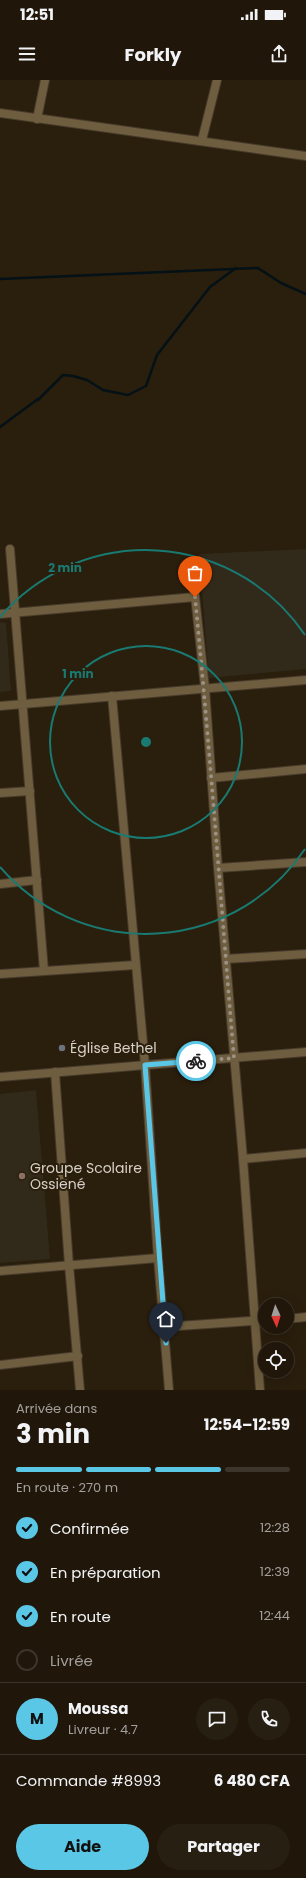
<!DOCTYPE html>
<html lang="fr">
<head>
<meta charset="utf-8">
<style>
  body { margin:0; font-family:Poppins,sans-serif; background:#281f13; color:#f1f3f6; height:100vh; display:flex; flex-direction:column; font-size:15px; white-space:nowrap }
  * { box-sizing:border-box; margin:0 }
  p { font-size:13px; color:#a29f9c }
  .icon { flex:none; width:22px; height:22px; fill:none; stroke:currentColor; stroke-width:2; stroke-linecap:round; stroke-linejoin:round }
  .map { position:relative; height:1310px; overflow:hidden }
  .panel { display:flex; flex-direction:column; background:#20160a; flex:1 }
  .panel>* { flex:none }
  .needle { width:26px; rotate:176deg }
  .buttons { position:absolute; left:258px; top:1218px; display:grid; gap:8px }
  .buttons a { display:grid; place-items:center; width:36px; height:36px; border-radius:50%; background:#20160a; box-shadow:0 4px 16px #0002,0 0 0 1px #3d352b; font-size:20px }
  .pin { position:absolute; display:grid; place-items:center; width:34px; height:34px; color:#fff; margin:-41px -17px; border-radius:50% 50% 50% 0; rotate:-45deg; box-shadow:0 0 4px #0007 }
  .pin .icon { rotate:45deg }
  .courier { position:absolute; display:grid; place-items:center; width:40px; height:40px; margin:-20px; border:3px solid #5bc7e7; border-radius:50%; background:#fff; color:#222; box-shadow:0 1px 5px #0007 }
  .summary em { font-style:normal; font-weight:700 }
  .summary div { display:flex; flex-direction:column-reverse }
  .summary { display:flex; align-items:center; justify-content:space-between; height:68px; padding:0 16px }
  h1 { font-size:26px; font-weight:700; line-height:30px }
  .bar { display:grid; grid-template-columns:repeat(4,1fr); gap:6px 4px; align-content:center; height:48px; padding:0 16px }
  .bar i { height:5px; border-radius:3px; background:#3d352b }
  .bar .on { background:#5bc7e7 }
  .bar p { grid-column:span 4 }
  .line { display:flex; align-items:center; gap:10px; padding:0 16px; border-top:1px solid #3d352b }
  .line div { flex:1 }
  .round { display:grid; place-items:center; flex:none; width:42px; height:42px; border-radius:21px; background:#281f13 }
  ol { padding:0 16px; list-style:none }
  li { display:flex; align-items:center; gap:12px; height:44px }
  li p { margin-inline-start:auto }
  li .icon { padding:4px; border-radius:50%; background:#5bc7e7; color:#111; stroke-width:4 }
  li:last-child { color:#a29f9c }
  li i { width:22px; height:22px; border:2px solid #3d352b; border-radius:50% }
  .cta { display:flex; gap:8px; margin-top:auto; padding:8px 16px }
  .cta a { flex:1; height:46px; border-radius:24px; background:#5bc7e7; color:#111; font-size:16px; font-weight:700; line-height:46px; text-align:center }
  .cta a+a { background:#281f13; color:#f1f3f6 }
  .status { display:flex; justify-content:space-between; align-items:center; height:28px; padding:0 20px; background:#20160a; direction:ltr }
  .status svg { height:11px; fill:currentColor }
  header { display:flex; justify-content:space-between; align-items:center; height:52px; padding:0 16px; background:#20160a; font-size:18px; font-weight:700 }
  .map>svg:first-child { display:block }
  .education { fill:#312a1a }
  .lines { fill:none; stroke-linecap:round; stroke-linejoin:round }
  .stream { stroke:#041116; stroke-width:2.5 }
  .minor-casing { stroke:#463a2b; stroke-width:10 }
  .minor { stroke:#6e5d3e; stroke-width:8 }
  .done { stroke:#9b9285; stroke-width:4; stroke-dasharray:0 7.2 }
  .route { stroke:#5bc7e7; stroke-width:5 }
  .ring { fill:none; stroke:#197a72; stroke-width:2 }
  .worship-dot { fill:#6b7280; stroke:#2a1e0d; stroke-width:1.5 }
  .education-dot { fill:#8d6e63; stroke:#2a1e0d; stroke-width:1.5 }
  .labels { text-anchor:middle; stroke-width:4; stroke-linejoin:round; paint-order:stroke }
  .poi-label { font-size:14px; fill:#d8d0c6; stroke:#2a1e0d; text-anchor:start }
  .centre { fill:#197a72; stroke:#2a1e0d; stroke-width:2 }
  .ring-label { font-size:12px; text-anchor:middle; font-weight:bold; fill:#197a72; stroke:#2a1e0d; stroke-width:4; stroke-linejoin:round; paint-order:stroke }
</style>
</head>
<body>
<div class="status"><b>12:51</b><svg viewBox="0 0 49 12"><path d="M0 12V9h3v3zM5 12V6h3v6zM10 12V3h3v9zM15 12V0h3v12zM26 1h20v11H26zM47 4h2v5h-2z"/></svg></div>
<header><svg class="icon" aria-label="menu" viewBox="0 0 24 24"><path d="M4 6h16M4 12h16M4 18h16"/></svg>Forkly<svg class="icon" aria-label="share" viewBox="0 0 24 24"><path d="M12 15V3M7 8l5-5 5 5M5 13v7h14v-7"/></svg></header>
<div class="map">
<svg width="306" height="1310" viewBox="0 0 306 1310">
  <rect width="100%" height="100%" fill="#2a1e0d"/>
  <!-- education -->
  <g class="education">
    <path d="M306 469V589L209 598 199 474Z"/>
    <path d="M0 542 6 543 11 611 0 612Z"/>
    <path d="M36 1010 50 1179 0 1183V1014Z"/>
  </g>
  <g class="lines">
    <!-- stream -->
    <g class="stream">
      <path d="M0 199 258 188 281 203 306 214"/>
      <path d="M0 347 38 319V320L63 295 73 296 87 300 103 310 128 315 146 306 157 275 210 207 236 188"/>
    </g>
    <defs>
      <g id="minor">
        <path d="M0 33 306 76"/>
        <path d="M37 39 45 0"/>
        <path d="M202 60 217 0"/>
        <path d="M10 469 44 891"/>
        <path d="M193 498 205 608 218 788 243 1079 260 1310"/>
        <path d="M0 534 195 517"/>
        <path d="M112 616 145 985 158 1178 169 1310"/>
        <path d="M0 626 306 600"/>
        <path d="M211 698 306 689"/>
        <path d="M0 713 30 711"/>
        <path d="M218 788 306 782"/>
        <path d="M0 804 37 800"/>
        <path d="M226 879 306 874"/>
        <path d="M0 894 135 885"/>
        <path d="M55 992 69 1185 80 1310"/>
        <path d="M0 997 306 972"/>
        <path d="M243 1079 306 1073"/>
        <path d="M0 1191 158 1178"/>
        <path d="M287 1239 306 1237"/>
        <path d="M164 1247 265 1240"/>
        <path d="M0 1285 78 1276"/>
      </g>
    </defs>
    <!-- minor casing -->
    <use href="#minor" class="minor-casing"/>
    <!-- minor -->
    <use href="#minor" class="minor"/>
  </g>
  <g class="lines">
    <!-- done -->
    <path class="done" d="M195 517C210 670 221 824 234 978L196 981"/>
    <!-- route -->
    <path class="route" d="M166 1263 145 985 196 981"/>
  </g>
  <!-- distance rings -->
  <g class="ring">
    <circle cx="146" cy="662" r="96"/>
    <path d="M305 769A192 192 0 0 1 0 787M0 537A192 192 0 0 1 305 555"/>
  </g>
  <!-- markers -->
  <circle class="worship-dot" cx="62" cy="968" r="4"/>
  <circle class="education-dot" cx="22" cy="1096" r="4"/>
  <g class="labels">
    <!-- poi labels -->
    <g class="poi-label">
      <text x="70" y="973">Église Bethel</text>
      <text x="30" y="1093">Groupe Scolaire<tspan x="30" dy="16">Ossiené</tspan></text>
    </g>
  </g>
  <circle cx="146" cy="662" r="6" class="centre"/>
  <g class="ring-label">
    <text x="65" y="492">2 min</text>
    <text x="78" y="598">1 min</text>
  </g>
</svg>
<div class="buttons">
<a><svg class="needle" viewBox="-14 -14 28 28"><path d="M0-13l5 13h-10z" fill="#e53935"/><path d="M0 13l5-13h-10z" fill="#a29f9c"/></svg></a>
<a><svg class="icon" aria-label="locate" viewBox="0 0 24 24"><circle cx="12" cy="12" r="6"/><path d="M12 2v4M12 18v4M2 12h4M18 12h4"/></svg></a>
</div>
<div class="pin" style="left:195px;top:517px;background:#ea580c"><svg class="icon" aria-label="bag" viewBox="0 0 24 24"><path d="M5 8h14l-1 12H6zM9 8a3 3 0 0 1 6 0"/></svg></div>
<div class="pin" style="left:166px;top:1263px;background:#1f2937"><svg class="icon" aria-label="home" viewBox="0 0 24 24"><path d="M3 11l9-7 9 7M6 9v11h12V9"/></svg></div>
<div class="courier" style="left:196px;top:981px"><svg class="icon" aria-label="bike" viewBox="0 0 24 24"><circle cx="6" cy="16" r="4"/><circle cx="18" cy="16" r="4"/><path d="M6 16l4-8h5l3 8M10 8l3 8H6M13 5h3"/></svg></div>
</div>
<section class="panel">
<div class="summary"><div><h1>3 min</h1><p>Arrivée dans</p></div><em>12:54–12:59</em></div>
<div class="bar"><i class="on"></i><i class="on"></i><i class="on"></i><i></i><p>En route · 270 m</p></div>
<ol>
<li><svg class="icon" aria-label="check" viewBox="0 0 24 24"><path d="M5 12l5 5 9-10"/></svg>Confirmée<p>12:28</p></li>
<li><svg class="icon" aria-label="check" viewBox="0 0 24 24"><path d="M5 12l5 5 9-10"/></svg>En préparation<p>12:39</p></li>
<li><svg class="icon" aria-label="check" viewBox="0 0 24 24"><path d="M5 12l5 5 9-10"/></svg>En route<p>12:44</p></li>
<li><i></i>Livrée</li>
</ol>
<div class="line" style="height:72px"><b class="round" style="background:#5bc7e7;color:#111">M</b><div><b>Moussa</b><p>Livreur · 4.7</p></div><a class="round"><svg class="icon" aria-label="chat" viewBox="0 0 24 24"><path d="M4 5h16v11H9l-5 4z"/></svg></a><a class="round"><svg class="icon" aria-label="phone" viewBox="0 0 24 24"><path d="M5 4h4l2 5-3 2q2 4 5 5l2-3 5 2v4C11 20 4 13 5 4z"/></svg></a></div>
<div class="line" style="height:52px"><div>Commande #8993</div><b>6 480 CFA</b></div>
<div class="cta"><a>Aide</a><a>Partager</a></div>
</section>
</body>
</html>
